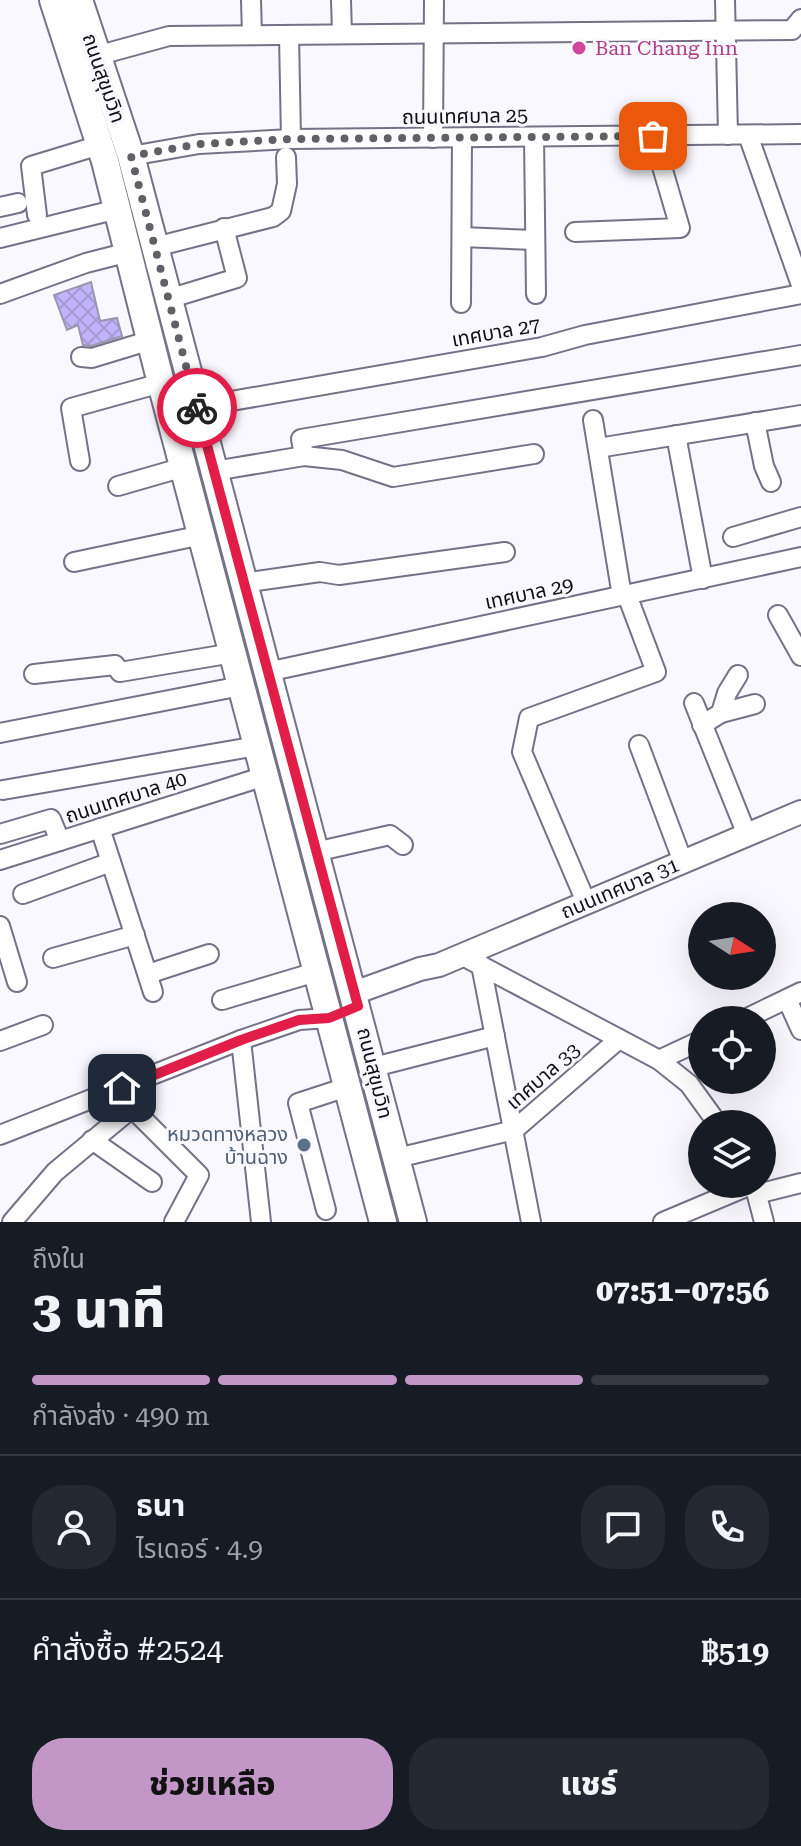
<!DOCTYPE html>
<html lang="th">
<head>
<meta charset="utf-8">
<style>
  body { margin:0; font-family:"Roboto Serif","Noto Sans Thai",serif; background:#242831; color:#f1f3f6; height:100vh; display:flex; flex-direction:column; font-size:30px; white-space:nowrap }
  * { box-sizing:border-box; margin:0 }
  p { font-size:26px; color:#9ea1a6 }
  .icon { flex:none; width:44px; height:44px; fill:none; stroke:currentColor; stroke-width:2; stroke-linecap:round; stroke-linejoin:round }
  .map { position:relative; height:1222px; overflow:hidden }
  .details { display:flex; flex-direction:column; background:#171b24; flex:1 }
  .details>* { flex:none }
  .needle { width:52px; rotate:102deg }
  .fabs { position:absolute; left:688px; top:902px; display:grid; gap:16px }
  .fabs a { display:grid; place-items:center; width:88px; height:88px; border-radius:50%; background:#171b24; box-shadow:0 8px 32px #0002; font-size:40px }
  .pin { position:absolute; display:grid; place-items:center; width:68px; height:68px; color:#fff; margin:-34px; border-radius:16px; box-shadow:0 4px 12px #0006 }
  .courier { position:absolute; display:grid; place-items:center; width:80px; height:80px; margin:-40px; border:6px solid #e11d48; border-radius:50%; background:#fff; color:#222; box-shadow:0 2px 10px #0007 }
  .summary em { font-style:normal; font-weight:800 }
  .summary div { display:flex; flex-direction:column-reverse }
  .summary { display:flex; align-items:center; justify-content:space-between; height:136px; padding:0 32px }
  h1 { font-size:52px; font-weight:800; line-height:60px }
  .bar { display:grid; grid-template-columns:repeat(4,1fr); gap:12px 8px; align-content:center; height:96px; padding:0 32px }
  .bar i { height:10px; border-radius:6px; background:#363941 }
  .bar .current { background:#c297c7 }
  .bar p { grid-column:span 4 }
  .line { display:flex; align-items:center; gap:20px; padding:0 32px; border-top:2px solid #363941 }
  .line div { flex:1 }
  .round { display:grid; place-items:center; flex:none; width:84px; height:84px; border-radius:32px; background:#242831 }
  .button { display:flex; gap:16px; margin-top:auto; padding:16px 32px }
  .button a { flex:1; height:92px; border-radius:32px; background:#c297c7; color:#111; font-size:32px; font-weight:800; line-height:92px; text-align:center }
  .button a+a { background:#242831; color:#f1f3f6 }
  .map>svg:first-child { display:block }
  .building { fill:url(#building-cross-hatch); stroke:#9a96ae; stroke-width:2 }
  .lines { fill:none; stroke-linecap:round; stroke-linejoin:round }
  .minor-casing { stroke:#757288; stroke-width:22 }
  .major-casing { stroke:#757288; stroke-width:26 }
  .highway-casing { stroke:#757288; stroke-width:30 }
  .minor { stroke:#fff; stroke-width:18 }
  .major { stroke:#fff; stroke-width:22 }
  .highway { stroke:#fff; stroke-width:26 }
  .done { stroke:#616067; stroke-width:8; stroke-dasharray:0 14.4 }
  .route { stroke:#e11d48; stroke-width:10 }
  .hotel-dot { fill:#d1479c; stroke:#f9f8fe; stroke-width:3 }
  .service-dot { fill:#5c6f8a; stroke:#f9f8fe; stroke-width:3 }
  .labels { text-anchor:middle; stroke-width:6; stroke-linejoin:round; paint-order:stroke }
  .hotel-label { font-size:20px; fill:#b23c85; stroke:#f9f8fe; text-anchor:start }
  .street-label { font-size:20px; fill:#0f0e16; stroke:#f9f8fe }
  .service-label { font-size:20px; fill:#4e5e75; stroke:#f9f8fe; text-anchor:end }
</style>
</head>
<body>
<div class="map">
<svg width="801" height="1222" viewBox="0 0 801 1222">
  <defs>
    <pattern id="building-cross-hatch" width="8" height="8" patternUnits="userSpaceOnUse" patternTransform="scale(2)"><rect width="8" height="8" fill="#c2b4fb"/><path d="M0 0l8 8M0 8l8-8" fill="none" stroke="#a69ad6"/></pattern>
  </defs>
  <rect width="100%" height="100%" fill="#f9f8fe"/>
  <!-- building -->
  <path class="building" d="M91 282 100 321 117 318 122 336 91 346 83 345 78 325 67 330 54 295Z"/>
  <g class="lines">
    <defs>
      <g id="minor">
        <path d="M251 0 252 35"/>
        <path d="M341 0 342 34"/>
        <path d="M725 0 728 135"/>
        <path d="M289 35 291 139"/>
        <path d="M96 56 169 36 792 30 801 19"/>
        <path d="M748 135 801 285"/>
        <path d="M534 137 536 294"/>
        <path d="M433 138 434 0"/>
        <path d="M131 156 199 144 291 139 801 134"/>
        <path d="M0 207 18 203"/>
        <path d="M37 215 31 166 100 145"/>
        <path d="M575 232 680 228 653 136"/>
        <path d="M462 237 535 240"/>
        <path d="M0 238 118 209"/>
        <path d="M155 247 273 217 281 211 287 184 286 157"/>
        <path d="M0 294 86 263 129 252"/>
        <path d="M168 299 237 278 224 228"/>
        <path d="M461 303 462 138"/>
        <path d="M81 357 92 358 151 340"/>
        <path d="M197 407 542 347 585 335 801 294"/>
        <path d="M593 420 622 596"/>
        <path d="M755 422 764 466 771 482"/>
        <path d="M676 435 703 579"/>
        <path d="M598 448 801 415"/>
        <path d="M304 456 301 439 801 355"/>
        <path d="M80 461 71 408 161 383"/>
        <path d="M214 471 304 456 342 460 393 477 534 454"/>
        <path d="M118 486 184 467"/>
        <path d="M733 537 801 517"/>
        <path d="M74 562 202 535"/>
        <path d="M243 583 320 572 339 575 505 552"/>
        <path d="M778 615 801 656"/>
        <path d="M267 672 801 557"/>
        <path d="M34 674 115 665 120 672 233 653"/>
        <path d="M694 703 747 835"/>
        <path d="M721 713 755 704"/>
        <path d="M702 725 721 713 727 693 738 675"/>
        <path d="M0 733 241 686"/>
        <path d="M639 745 683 862"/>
        <path d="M3 790 257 746"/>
        <path d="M100 828 153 992"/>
        <path d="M0 834 51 819 60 841"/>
        <path d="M315 852 390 835 403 845"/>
        <path d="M0 860 265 776"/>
        <path d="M23 894 111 862"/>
        <path d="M586 902 522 752 529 718 656 672 627 595"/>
        <path d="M0 926 17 982"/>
        <path d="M461 955 659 1060 689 1084 718 1124"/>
        <path d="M53 958 135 935"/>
        <path d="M481 965 531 1222"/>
        <path d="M148 974 209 954"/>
        <path d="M787 999 801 1030"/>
        <path d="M222 1000 316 972"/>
        <path d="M743 1020 801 992"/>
        <path d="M241 1040 261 1222"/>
        <path d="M0 1041 43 1025"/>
        <path d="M659 1060 702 1040"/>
        <path d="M374 1067 495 1036"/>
        <path d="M122 1088 132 1108 199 1175 174 1222"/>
        <path d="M0 1135 241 1040 299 1020 329 1018"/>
        <path d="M92 1140 152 1182"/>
        <path d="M397 1158 514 1130 619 1039"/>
        <path d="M754 1184 764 1222"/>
        <path d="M757 1194 801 1183"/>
        <path d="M326 1210 298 1103 347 1087"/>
        <path d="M12 1222 55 1172 132 1108"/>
        <path d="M663 1222 753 1184"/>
      </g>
      <path id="major" d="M354 993 420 969 439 965 801 812"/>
      <g id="highway">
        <path d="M53 0 105 161 161 383 383 1222"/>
        <path d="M79 0 131 156 413 1222"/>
      </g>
    </defs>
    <!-- minor casing -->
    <use href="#minor" class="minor-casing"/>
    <!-- major casing -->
    <use href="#major" class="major-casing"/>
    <!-- highway casing -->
    <use href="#highway" class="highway-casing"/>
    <!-- minor -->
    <use href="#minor" class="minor"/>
    <!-- major -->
    <use href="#major" class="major"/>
    <!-- highway -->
    <use href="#highway" class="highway"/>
  </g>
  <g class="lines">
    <!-- done -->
    <path class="done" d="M197 408 131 156 199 144 291 139 653 136"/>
    <!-- route -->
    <path class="route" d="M122 1088 241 1040 299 1020 329 1018 358 1006 197 408"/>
  </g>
  <!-- markers -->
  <circle class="hotel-dot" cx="579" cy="48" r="8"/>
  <circle class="service-dot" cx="304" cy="1145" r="8"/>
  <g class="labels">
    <!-- hotel labels -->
    <g class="hotel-label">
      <text x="595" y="55">Ban Chang Inn</text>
    </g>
    <!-- street labels -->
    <g class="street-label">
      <text transform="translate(104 78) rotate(71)" y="7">ถนนสุขุมวิท</text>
      <text transform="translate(465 116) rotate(-1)" y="7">ถนนเทศบาล 25</text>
      <text transform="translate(496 332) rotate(-10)" y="7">เทศบาล 27</text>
      <text transform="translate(529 593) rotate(-12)" y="7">เทศบาล 29</text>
      <text transform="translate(126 797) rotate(-18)" y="7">ถนนเทศบาล 40</text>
      <text transform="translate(620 888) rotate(-23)" y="7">ถนนเทศบาล 31</text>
      <text transform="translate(375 1073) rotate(76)" y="7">ถนนสุขุมวิท</text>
      <text transform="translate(543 1076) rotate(-41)" y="7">เทศบาล 33</text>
    </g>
    <!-- service labels -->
    <g class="service-label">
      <text x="288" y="1141">หมวดทางหลวง<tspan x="288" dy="23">บ้านฉาง</tspan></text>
    </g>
  </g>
</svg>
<div class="fabs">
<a><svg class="needle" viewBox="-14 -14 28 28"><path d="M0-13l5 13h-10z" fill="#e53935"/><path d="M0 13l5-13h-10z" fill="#9ea1a6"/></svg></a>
<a><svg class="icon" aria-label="locate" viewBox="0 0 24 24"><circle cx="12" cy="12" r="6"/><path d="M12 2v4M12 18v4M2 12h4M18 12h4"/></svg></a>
<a><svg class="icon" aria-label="layers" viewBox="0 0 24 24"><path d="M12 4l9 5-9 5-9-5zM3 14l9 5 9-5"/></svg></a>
</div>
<div class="pin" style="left:653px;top:136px;background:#ea580c"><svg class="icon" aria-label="bag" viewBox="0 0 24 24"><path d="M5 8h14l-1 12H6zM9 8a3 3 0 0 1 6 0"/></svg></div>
<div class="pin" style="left:122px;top:1088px;background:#1f2937"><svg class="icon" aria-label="home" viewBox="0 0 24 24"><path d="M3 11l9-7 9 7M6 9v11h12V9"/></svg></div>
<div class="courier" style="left:197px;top:408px"><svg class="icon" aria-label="bike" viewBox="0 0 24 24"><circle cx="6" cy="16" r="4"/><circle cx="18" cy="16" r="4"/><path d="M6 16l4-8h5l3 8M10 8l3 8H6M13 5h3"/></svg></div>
</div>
<section class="details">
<div class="summary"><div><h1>3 นาที</h1><p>ถึงใน</p></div><em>07:51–07:56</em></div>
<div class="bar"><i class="current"></i><i class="current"></i><i class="current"></i><i></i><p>กำลังส่ง · 490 m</p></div>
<div class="line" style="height:144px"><a class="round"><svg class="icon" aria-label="person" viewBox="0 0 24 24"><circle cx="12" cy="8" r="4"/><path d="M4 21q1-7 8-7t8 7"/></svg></a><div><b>ธนา</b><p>ไรเดอร์ · 4.9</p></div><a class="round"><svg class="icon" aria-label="chat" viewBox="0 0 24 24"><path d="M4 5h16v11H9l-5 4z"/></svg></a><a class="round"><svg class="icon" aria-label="phone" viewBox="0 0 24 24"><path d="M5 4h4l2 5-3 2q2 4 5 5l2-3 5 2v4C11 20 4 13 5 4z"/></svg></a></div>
<div class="line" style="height:104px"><div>คำสั่งซื้อ #2524</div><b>฿519</b></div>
<div class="button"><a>ช่วยเหลือ</a><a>แชร์</a></div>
</section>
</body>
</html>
